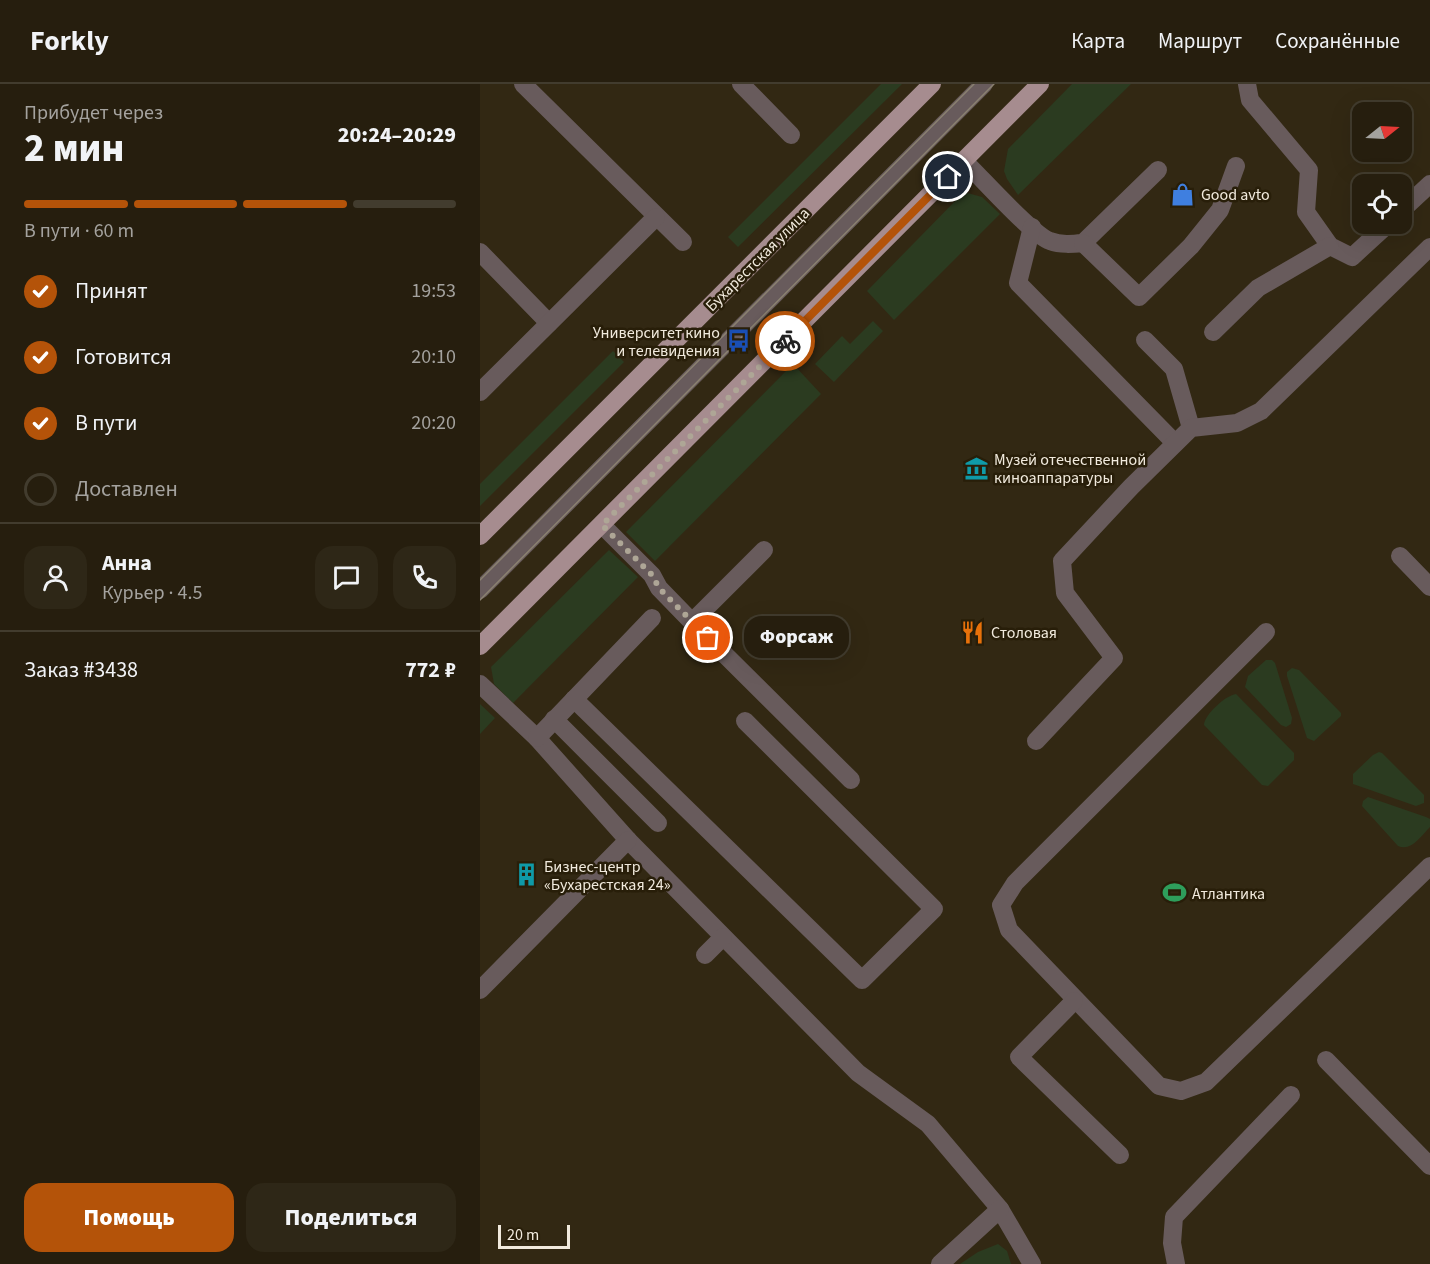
<!DOCTYPE html>
<html lang="ru">
<head>
<meta charset="utf-8">
<style>
  body { margin:0; font-family:"Source Sans 3",sans-serif; background:#2e2717; color:#f1f3f6; height:100vh; display:flex; flex-direction:column; font-size:22px; white-space:nowrap }
  * { box-sizing:border-box; margin:0 }
  p { font-size:20px; color:#a4a29e }
  .icon { flex:none; width:33px; height:33px; fill:none; stroke:currentColor; stroke-width:2; stroke-linecap:round; stroke-linejoin:round }
  .map { position:relative; flex:1; overflow:hidden }
  .details { display:flex; flex-direction:column; background:#261e0e; width:480px }
  .details>* { flex:none }
  .needle { width:39px; rotate:72deg }
  .buttons { position:absolute; left:872px; top:18px; display:grid; gap:12px }
  .buttons a { display:grid; place-items:center; width:60px; height:60px; border-radius:12px; background:#261e0e; box-shadow:0 6px 24px #0002,0 0 0 2px #423c2e; font-size:30px }
  .scale { position:absolute; left:18px; bottom:15px; width:72px; box-sizing:border-box; padding-left:6px; border:3px solid #f1eadd; border-top:0; font-size:16px; line-height:21px; white-space:nowrap; color:#f1eadd; -webkit-text-stroke:4px #281e09; paint-order:stroke }
  .pin { position:absolute; display:grid; place-items:center; width:51px; height:51px; color:#fff; margin:-26px; border:3px solid #fff; border-radius:50%; box-shadow:0 2px 6px #0007 }
  .courier { position:absolute; display:grid; place-items:center; width:60px; height:60px; margin:-30px; border:4px solid #b45309; border-radius:50%; background:#fff; color:#222; box-shadow:0 2px 8px #0007 }
  .bubble { position:absolute; height:42px; border-radius:18px; background:#261e0e; box-shadow:0 6px 24px #0002,0 0 0 2px #423c2e; font-size:20px; font-weight:800; line-height:42px; text-align:center }
  .head em { font-style:normal; font-weight:800 }
  .head div { display:flex; flex-direction:column-reverse }
  .head { display:flex; align-items:center; justify-content:space-between; height:102px; padding:0 24px }
  h1 { font-size:39px; font-weight:800; line-height:45px }
  .bar { display:grid; grid-template-columns:repeat(4,1fr); gap:9px 6px; align-content:center; height:72px; padding:0 24px }
  .bar i { height:8px; border-radius:4px; background:#423c2e }
  .bar .current { background:#b45309 }
  .bar p { grid-column:span 4 }
  .line { display:flex; align-items:center; gap:15px; padding:0 24px; border-top:2px solid #423c2e }
  .line div { flex:1 }
  .round { display:grid; place-items:center; flex:none; width:63px; height:63px; border-radius:18px; background:#2e2717 }
  ol { padding:0 24px; list-style:none }
  li { display:flex; align-items:center; gap:18px; height:66px }
  li p { margin-inline-start:auto }
  li .icon { padding:6px; border-radius:50%; background:#b45309; color:#fff; stroke-width:4 }
  li:last-child { color:#a4a29e }
  li i { width:33px; height:33px; border:3px solid #423c2e; border-radius:50% }
  .primary-button { display:flex; gap:12px; margin-top:auto; padding:12px 24px }
  .primary-button a { flex:1; height:69px; border-radius:18px; background:#b45309; color:#fff; font-size:24px; font-weight:800; line-height:69px; text-align:center }
  .primary-button a+a { background:#2e2717; color:#f1f3f6 }
  header { display:flex; align-items:center; gap:36px; box-sizing:border-box; height:84px; padding:0 30px; background:#261e0e; border-bottom:2px solid #423c2e }
  header strong { font-size:28px }
  nav { display:flex; gap:33px; margin-inline-start:auto; font-size:21px }
  main { display:flex; flex:1; min-height:0 }
  .map>svg:first-child { display:block }
  .green { fill:#2b3b20 }
  .lines { fill:none; stroke-linecap:round; stroke-linejoin:round }
  .minor { stroke:#685b5c; stroke-width:18 }
  .major { stroke:#a68c8f; stroke-width:18 }
  .tram { stroke:#8a8170; stroke-width:1.5 }
  .done { stroke:#aea696; stroke-width:6; stroke-dasharray:0 10.8 }
  .route { stroke:#b45309; stroke-width:8 }
  .labels { text-anchor:middle; stroke-width:5; stroke-linejoin:round; paint-order:stroke }
  .poi-label { font-size:16px; fill:#f1eadd; stroke:#281e09; text-anchor:start }
  .street-label { font-size:16px; fill:#f1eadd; stroke:#281e09 }
</style>
</head>
<body>
<header>
<strong>Forkly</strong>
<nav><a>Карта</a><a>Маршрут</a><a>Сохранённые</a></nav>
</header>
<main>
<section class="details">
<div class="head"><div><h1>2 мин</h1><p>Прибудет через</p></div><em>20:24–20:29</em></div>
<div class="bar"><i class="current"></i><i class="current"></i><i class="current"></i><i></i><p>В пути · 60 m</p></div>
<ol>
<li><svg class="icon" aria-label="check" viewBox="0 0 24 24"><path d="M5 12l5 5 9-10"/></svg>Принят<p>19:53</p></li>
<li><svg class="icon" aria-label="check" viewBox="0 0 24 24"><path d="M5 12l5 5 9-10"/></svg>Готовится<p>20:10</p></li>
<li><svg class="icon" aria-label="check" viewBox="0 0 24 24"><path d="M5 12l5 5 9-10"/></svg>В пути<p>20:20</p></li>
<li><i></i>Доставлен</li>
</ol>
<div class="line" style="height:108px"><a class="round"><svg class="icon" aria-label="person" viewBox="0 0 24 24"><circle cx="12" cy="8" r="4"/><path d="M4 21q1-7 8-7t8 7"/></svg></a><div><b>Анна</b><p>Курьер · 4.5</p></div><a class="round"><svg class="icon" aria-label="chat" viewBox="0 0 24 24"><path d="M4 5h16v11H9l-5 4z"/></svg></a><a class="round"><svg class="icon" aria-label="phone" viewBox="0 0 24 24"><path d="M5 4h4l2 5-3 2q2 4 5 5l2-3 5 2v4C11 20 4 13 5 4z"/></svg></a></div>
<div class="line" style="height:78px"><div>Заказ #3438</div><b>772 ₽</b></div>
<div class="primary-button"><a>Помощь</a><a>Поделиться</a></div>
</section>
<div class="map">
<svg width="950" height="1180" viewBox="0 0 950 1180">
  <rect width="100%" height="100%" fill="#322813"/>
  <!-- green -->
  <g class="green">
    <path d="M401 0H422L258 163 248 153Z"/>
    <path d="M592 0H651L538 111 527 95 524 87 528 65Z"/>
    <path d="M484 108 502 113 520 130 414 236 387 207Z"/>
    <path d="M393 237 403 247 354 298 335 280 362 252 370 260Z"/>
    <path d="M133 267 144 278 0 422V400Z"/>
    <path d="M313 280 341 310 175 477 146 448Z"/>
    <path d="M129 466 158 493 33 619 14 600 11 583Z"/>
    <path d="M786 576H792L795 579 812 634 811 640 806 643 801 641 765 603 768 592Z"/>
    <path d="M812 584 819 586 861 629V632L834 657 827 654 807 592V588Z"/>
    <path d="M756 610 814 669V676L788 702 782 701 724 641C724 631 746 611 756 610Z"/>
    <path d="M0 620 15 634 0 650Z"/>
    <path d="M899 668 902 669 944 711V719L936 722 873 700V690L893 671Z"/>
    <path d="M888 713 946 733 950 735V743C941 752 931 768 918 762L882 722 883 717Z"/>
    <path d="M518 1160 527 1167 531 1180H480L498 1168Z"/>
  </g>
  <g class="lines">
    <!-- minor -->
    <g class="minor">
      <path d="M43 0 203 158"/>
      <path d="M261 0 311 51"/>
      <path d="M767 0 770 16 829 86 826 128 850 162 872 173 908 140"/>
      <path d="M484 77C501 93 552 151 570 157 581 161 592 160 603 159L678 86"/>
      <path d="M921 127 950 100"/>
      <path d="M552 143 538 199 695 359"/>
      <path d="M603 159 659 213 711 162 740 126 756 82"/>
      <path d="M0 168 69 239"/>
      <path d="M733 248 778 204 850 162"/>
      <path d="M665 256 694 285 711 344"/>
      <path d="M0 308 176 133"/>
      <path d="M122 441 172 491 179 504 212 538 371 696"/>
      <path d="M920 472 950 503"/>
      <path d="M0 506 504 0"/>
      <path d="M212 538 284 466"/>
      <path d="M786 548 535 799 521 821 529 846 679 1002 701 1007 726 998 950 782"/>
      <path d="M0 600 57 654 148 756 378 989 448 1040 520 1125 552 1180"/>
      <path d="M94 615 382 896 454 825 265 637"/>
      <path d="M74 635 178 739"/>
      <path d="M57 654 172 534"/>
      <path d="M556 657 634 574 585 509 582 477 651 403 711 344 757 339 781 327 950 163"/>
      <path d="M225 871 243 853"/>
      <path d="M0 906 148 756"/>
      <path d="M594 917 539 973 640 1071"/>
      <path d="M846 976 950 1082"/>
      <path d="M460 1180 520 1125"/>
      <path d="M696 1180 692 1159 694 1133 811 1011"/>
    </g>
    <!-- major -->
    <g class="major">
      <path d="M0 452 452 0"/>
      <path d="M0 562 560 0"/>
    </g>
    <!-- tram -->
    <g class="tram">
      <path d="M0 496 494 0"/>
      <path d="M0 516 514 0"/>
    </g>
  </g>
  <g class="lines">
    <!-- done -->
    <path class="done" d="M228 554 179 504 172 491 122 441 305 257"/>
    <!-- route -->
    <path class="route" d="M305 257 468 93"/>
  </g>
  <!-- icons -->
  <defs>
    <symbol id="shop-bare" viewBox="-9 -9 18 18"><path d="M-5-2.5h2.3a2.7 3.5 0 0 1 5.4 0H5L5.5 6h-11ZM-1.5-2.5h3a1.5 2.3 0 0 0-3 0Z" fill="#3f7fe0" stroke="#281e09" stroke-width="2.5" paint-order="stroke"/></symbol>
    <symbol id="bus-bare" viewBox="-9 -9 18 18"><path d="M-5-6H5V4H4V6H2V4H-2V6H-4V4H-5ZM-3.5-4V0h7V-4ZM-3.5 1.2v1.5H-2V1.2ZM2 1.2v1.5H3.5V1.2Z" fill="#1a4fb4" stroke="#281e09" stroke-width="2.5" paint-order="stroke"/></symbol>
    <symbol id="museum-bare" viewBox="-9 -9 18 18"><path d="M0-6L6-3V-2H-6V-3ZM-5-1h2V3h-2ZM-1-1h2V3h-2ZM3-1h2V3H3ZM-6 4H6V6H-6Z" fill="#0f9aa8" stroke="#281e09" stroke-width="2.5" paint-order="stroke"/></symbol>
    <symbol id="restaurant-bare" viewBox="-9 -9 18 18"><path d="M-5-6h1v4h1v-4h1v4h1v-4h1v5L-1.5 .5V6h-2V.5L-5-1ZM5-6V6H3V1.5H1.5Q1.5-4 5-6Z" fill="#e8710a" stroke="#281e09" stroke-width="2.5" paint-order="stroke"/></symbol>
    <symbol id="building-bare" viewBox="-9 -9 18 18"><path d="M-4-6H4V6H1V3H-1V6H-4ZM-2.5-4.3h1.7v1.8h-1.7ZM.8-4.3h1.7v1.8H.8ZM-2.5-1h1.7V.8h-1.7ZM.8-1h1.7V.8H.8Z" fill="#0f9aa8" stroke="#281e09" stroke-width="2.5" paint-order="stroke"/></symbol>
    <symbol id="stadium-bare" viewBox="-9 -9 18 18"><path d="M0-5a6.5 5 0 1 0 0 10a6.5 5 0 1 0 0-10ZM-3.5-1.8h7v3.6h-7Z" fill="#2e9e5b" stroke="#281e09" stroke-width="2.5" paint-order="stroke"/></symbol>
  </defs>
  <g fill-rule="evenodd">
    <use href="#shop-bare" x="686" y="94" width="33" height="33"/>
    <use href="#bus-bare" x="242" y="240" width="33" height="33"/>
    <use href="#museum-bare" x="480" y="368" width="33" height="33"/>
    <use href="#restaurant-bare" x="476" y="532" width="33" height="33"/>
    <use href="#building-bare" x="30" y="774" width="33" height="33"/>
    <use href="#stadium-bare" x="678" y="792" width="33" height="33"/>
  </g>
  <g class="labels">
    <!-- poi labels -->
    <g class="poi-label">
      <text x="721" y="116">Good avto</text>
      <text x="240" y="254" text-anchor="end">Университет кино<tspan x="240" dy="18">и телевидения</tspan></text>
      <text x="514" y="381">Музей отечественной<tspan x="514" dy="18">киноаппаратуры</tspan></text>
      <text x="511" y="554">Столовая</text>
      <text x="64" y="788">Бизнес-центр<tspan x="64" dy="18">«Бухарестская 24»</tspan></text>
      <text x="712" y="815">Атлантика</text>
    </g>
    <!-- street labels -->
    <g class="street-label">
      <text transform="translate(277 175) rotate(-45)" y="6">Бухарестская улица</text>
    </g>
  </g>
</svg>
<div class="buttons">
<a><svg class="needle" viewBox="-14 -14 28 28"><path d="M0-13l5 13h-10z" fill="#e53935"/><path d="M0 13l5-13h-10z" fill="#a4a29e"/></svg></a>
<a><svg class="icon" aria-label="locate" viewBox="0 0 24 24"><circle cx="12" cy="12" r="6"/><path d="M12 2v4M12 18v4M2 12h4M18 12h4"/></svg></a>
</div>
<div class="scale">20 m</div>
<div class="pin" style="left:228px;top:554px;background:#ea580c"><svg class="icon" aria-label="bag" viewBox="0 0 24 24"><path d="M5 8h14l-1 12H6zM9 8a3 3 0 0 1 6 0"/></svg></div>
<div class="pin" style="left:468px;top:93px;background:#1f2937"><svg class="icon" aria-label="home" viewBox="0 0 24 24"><path d="M3 11l9-7 9 7M6 9v11h12V9"/></svg></div>
<div class="courier" style="left:305px;top:257px"><svg class="icon" aria-label="bike" viewBox="0 0 24 24"><circle cx="6" cy="16" r="4"/><circle cx="18" cy="16" r="4"/><path d="M6 16l4-8h5l3 8M10 8l3 8H6M13 5h3"/></svg></div>
<div class="bubble" style="left:264px;top:532px;width:105px">Форсаж</div>
</div>
</main>
</body>
</html>
